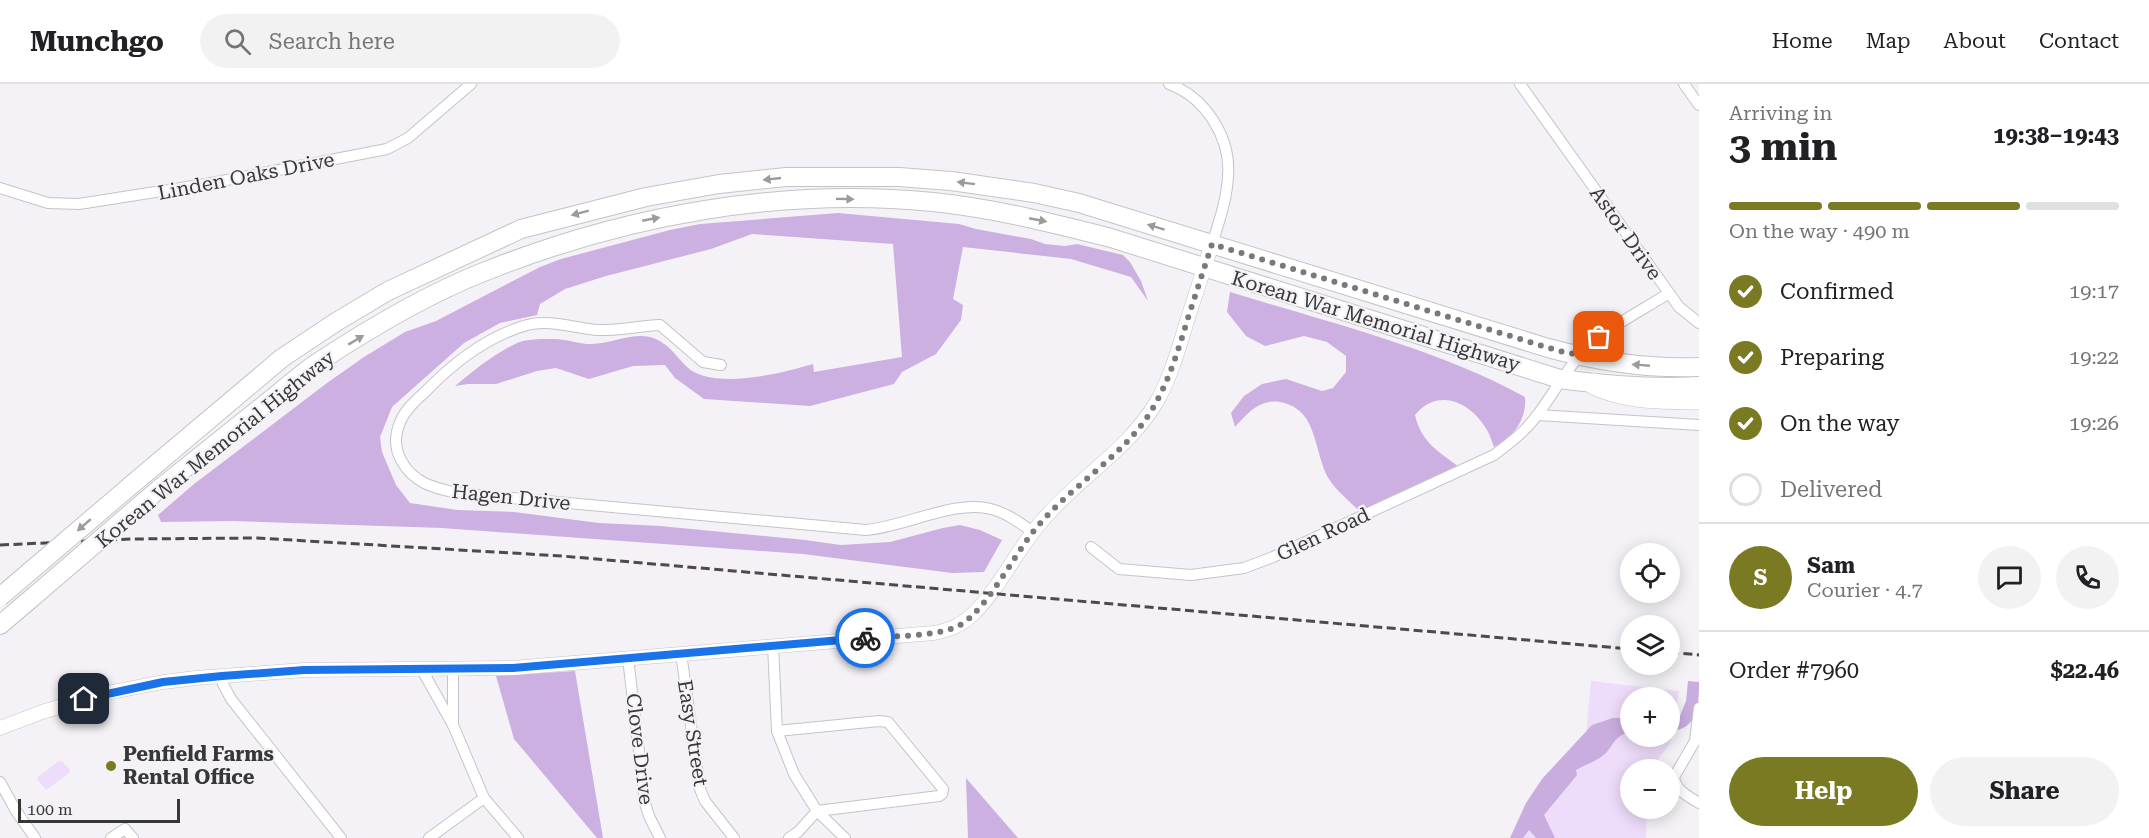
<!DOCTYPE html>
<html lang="en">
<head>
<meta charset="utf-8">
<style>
  body { margin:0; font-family:"Roboto Serif",serif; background:#f2f2f2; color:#202124; height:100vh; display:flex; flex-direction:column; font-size:22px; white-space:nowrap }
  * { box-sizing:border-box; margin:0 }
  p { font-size:20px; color:#757577 }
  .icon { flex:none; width:33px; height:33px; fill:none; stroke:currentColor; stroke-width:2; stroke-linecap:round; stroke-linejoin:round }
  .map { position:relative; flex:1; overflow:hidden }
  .side { display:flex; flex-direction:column; background:#fff; width:450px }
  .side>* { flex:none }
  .fabs { position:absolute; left:1620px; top:459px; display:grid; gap:12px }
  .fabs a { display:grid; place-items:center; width:60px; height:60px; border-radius:50%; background:#fff; box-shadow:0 3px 15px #0003; font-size:30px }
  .scale { position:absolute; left:18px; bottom:15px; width:162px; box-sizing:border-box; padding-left:6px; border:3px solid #383738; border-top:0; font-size:16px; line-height:21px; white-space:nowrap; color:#383738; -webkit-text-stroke:4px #f4f2f6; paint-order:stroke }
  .pin { position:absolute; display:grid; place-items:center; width:51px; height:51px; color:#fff; margin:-26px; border-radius:12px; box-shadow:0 3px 9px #0006 }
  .courier { position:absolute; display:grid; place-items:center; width:60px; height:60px; margin:-30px; border:4px solid #1a73e8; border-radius:50%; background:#fff; color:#222; box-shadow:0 2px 8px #0007 }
  .summary em { font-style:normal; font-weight:700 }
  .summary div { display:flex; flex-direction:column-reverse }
  .summary { display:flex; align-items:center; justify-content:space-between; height:102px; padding:0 30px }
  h1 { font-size:39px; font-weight:700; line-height:45px }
  .bar { display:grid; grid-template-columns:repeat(4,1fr); gap:9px 6px; align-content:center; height:72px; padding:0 30px }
  .bar i { height:8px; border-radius:4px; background:#e0e0e0 }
  .bar .current { background:#797a22 }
  .bar p { grid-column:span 4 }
  .line { display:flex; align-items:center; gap:15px; padding:0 30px; border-top:2px solid #e0e0e0 }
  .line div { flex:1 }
  .round { display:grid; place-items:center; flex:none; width:63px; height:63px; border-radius:32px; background:#f2f2f2 }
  ol { padding:0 30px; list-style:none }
  li { display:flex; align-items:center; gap:18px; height:66px }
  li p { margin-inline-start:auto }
  li .icon { padding:6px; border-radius:50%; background:#797a22; color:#fff; stroke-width:4 }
  li:last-child { color:#757577 }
  li i { width:33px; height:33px; border:3px solid #e0e0e0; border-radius:50% }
  .cta { display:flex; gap:12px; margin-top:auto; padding:12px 30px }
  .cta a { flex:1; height:69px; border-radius:36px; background:#797a22; color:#fff; font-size:24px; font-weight:700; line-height:69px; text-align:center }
  .cta a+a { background:#f2f2f2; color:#202124 }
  header { display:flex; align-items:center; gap:36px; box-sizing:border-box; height:84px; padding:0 30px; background:#fff; border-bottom:2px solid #e0e0e0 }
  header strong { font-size:28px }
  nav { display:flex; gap:33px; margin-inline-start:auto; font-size:21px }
  .search { width:420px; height:54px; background:#f2f2f2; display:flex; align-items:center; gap:15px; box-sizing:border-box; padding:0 21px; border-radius:33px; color:#757577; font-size:22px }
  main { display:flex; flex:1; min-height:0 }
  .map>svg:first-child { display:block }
  .green { fill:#eddcfa; fill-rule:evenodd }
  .forest { fill:#ccb0e2 }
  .water { fill:#c9addf }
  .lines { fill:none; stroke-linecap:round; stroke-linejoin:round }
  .minor-casing { stroke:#c5c3c7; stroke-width:12 }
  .tertiary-casing { stroke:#c5c3c7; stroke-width:15 }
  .primary-casing { stroke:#c5c3c7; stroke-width:20 }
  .motorway-casing { stroke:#c5c3c7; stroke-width:22 }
  .minor { stroke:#fff; stroke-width:10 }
  .tertiary { stroke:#fff; stroke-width:14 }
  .primary { stroke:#fff; stroke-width:18 }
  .motorway { stroke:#fff; stroke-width:21 }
  .rail { stroke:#4b4a4c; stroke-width:3; stroke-dasharray:9 4.5; stroke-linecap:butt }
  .primary-bridge-casing { stroke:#c5c3c7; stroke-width:20; stroke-linecap:butt }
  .primary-bridge { stroke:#fff; stroke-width:18 }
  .oneway { fill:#9c9b9c }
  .done { stroke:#7a787a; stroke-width:6; stroke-dasharray:0 10.8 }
  .route { stroke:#1a73e8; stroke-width:8 }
  .poi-dot { fill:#797a22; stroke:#f4f2f6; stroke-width:2 }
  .labels { text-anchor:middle; stroke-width:4.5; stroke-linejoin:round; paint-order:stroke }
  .street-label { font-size:20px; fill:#383738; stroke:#f4f2f6 }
  .poi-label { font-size:20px; font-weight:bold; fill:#383738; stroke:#f4f2f6; text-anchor:start }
</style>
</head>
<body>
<header>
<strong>Munchgo</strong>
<div class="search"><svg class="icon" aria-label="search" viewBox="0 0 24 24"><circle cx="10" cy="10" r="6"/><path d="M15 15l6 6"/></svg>Search here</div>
<nav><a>Home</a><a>Map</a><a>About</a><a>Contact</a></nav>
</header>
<main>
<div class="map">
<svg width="1699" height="754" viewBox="0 0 1699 754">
  <rect width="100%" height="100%" fill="#f4f2f6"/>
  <!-- green -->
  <g class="green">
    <path d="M1591 597 1679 607 1671 658 1651 685 1630 686V724L1647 725 1646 754H1513L1586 651ZM1630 614H1670V652H1630Z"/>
    <path d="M59 677H62L70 686 69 689 46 706 37 695 38 693Z"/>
  </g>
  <!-- forest -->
  <g class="forest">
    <path d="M838 129 959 140 976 145 1031 155 1045 160 1065 162 1077 160 1123 171 1130 178 1141 197 1148 217 1131 193 1071 175 963 163 953 215 963 221 961 236 936 270 902 288 894 300 810 322 704 315 675 294 665 281 633 282 589 295 556 284 537 287 496 300H468L455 302C473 287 493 271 515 260 525 255 539 255 550 255 564 254 578 260 591 260 610 260 631 249 650 253 673 259 680 282 696 289 726 303 783 289 813 280L814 288 902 273 893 160 752 150 711 165 606 192 565 205 540 220 537 231 500 239 464 259 392 323 380 353 382 368 396 401 410 419 457 426 514 428 599 439 660 442 805 456 841 461 890 458 943 444 960 441 980 446 1002 456 984 488 952 489 803 470 442 444 234 437 161 438 158 431 194 400 327 299 364 273 405 248 436 237 540 183 561 175 670 146 700 140Z"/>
    <path d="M1230 208C1327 238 1436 264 1525 313 1527 336 1513 353 1494 363 1492 358 1490 351 1487 346 1471 318 1438 303 1415 331 1421 358 1438 367 1459 383L1361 429C1351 418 1336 407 1329 395 1313 368 1319 325 1280 318 1259 315 1248 329 1235 343L1231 329 1244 312 1262 300 1286 295 1322 307 1333 304 1346 288V272L1327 258 1304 252 1265 262 1246 252 1227 228Z"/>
    <path d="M575 587 603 754H597L514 655 496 592Z"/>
    <path d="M966 694 1018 754H968Z"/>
  </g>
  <!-- water -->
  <g class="water">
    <path d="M1688 597 1699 598C1699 621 1698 646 1670 647V635L1680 632 1686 617Z"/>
    <path d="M1613 634H1630V649C1616 650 1614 660 1606 669 1599 676 1585 681 1576 686L1577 691 1544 731 1555 754H1536L1529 746 1523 754H1510L1526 719 1542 695 1592 641Z"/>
  </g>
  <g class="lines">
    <defs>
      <g id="minor">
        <path d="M1169 0C1205 13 1231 53 1228 92 1227 115 1219 138 1212 160"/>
        <path d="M1520 0 1679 223 1699 239"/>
        <path d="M1684 0 1699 21"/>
        <path d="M0 104 48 119 79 120 206 100 387 65 408 54 471 0"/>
        <path d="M721 281 703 278 660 241C639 242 617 247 596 246 575 244 548 235 527 241 488 252 453 279 425 308 416 316 406 325 401 336 395 349 394 363 401 376 413 399 434 404 457 409L866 446C904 443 956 415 991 425 1007 429 1020 439 1033 448"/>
        <path d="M1538 331 1699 341"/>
        <path d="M1091 463 1119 485 1191 491 1244 484 1273 473 1494 371C1510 359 1526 347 1538 330 1553 310 1564 289 1581 270 1605 244 1640 228 1669 209"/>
        <path d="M773 561 777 647 794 690 817 727 845 754"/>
        <path d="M681 569 700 705 705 717 734 754"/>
        <path d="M628 574 645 719 649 732 660 754"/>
        <path d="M422 586 453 641"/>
        <path d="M453 586V641L484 714 518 754"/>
        <path d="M222 592 223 600 231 615 341 754"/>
        <path d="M1699 624 1695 657 1674 693C1676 707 1688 712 1699 719"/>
        <path d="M777 647 879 637 888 638 943 705 942 710 939 712 817 727"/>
        <path d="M0 698 16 727 35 754"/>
        <path d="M111 754 125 745 133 754"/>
        <path d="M429 754 484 714"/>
        <path d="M789 754 798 748 817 727"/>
      </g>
      <path id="tertiary" d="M0 644 42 628 102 610 163 598 196 594 304 586 513 584 934 549C949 546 960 542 971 532 999 506 1016 466 1042 437 1077 395 1127 367 1156 319 1171 293 1179 263 1188 234 1196 209 1204 185 1212 160"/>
      <g id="primary">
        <path d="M129 403 282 274 336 238 388 207 521 145 646 113 719 100 786 93H899L951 97 1034 109 1079 119 1548 264C1596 277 1649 285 1699 283"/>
        <path d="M159 405C194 377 229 349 264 321 282 307 299 291 317 279 370 244 427 210 486 187 627 131 781 103 933 118 993 124 1052 139 1111 154L1560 295C1606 301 1653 305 1699 302"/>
        <path d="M0 541 33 513"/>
      </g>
      <path id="motorway" d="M1594 300C1628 316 1662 314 1699 315"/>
    </defs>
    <!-- minor casing -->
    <use href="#minor" class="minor-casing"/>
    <!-- tertiary casing -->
    <use href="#tertiary" class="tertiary-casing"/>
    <!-- primary casing -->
    <use href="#primary" class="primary-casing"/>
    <!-- motorway casing -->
    <use href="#motorway" class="motorway-casing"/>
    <!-- minor -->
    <use href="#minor" class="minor"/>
    <!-- tertiary -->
    <use href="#tertiary" class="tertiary"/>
    <!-- primary -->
    <use href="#primary" class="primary"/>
    <!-- motorway -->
    <use href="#motorway" class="motorway"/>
    <!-- rail -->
    <g class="rail">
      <path d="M0 461 130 455 257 454 562 472 1630 565"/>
      <path d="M1670 568 1699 571"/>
    </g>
    <defs>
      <g id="primary-bridge">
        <path d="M0 513 129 403"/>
        <path d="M33 513 159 405"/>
      </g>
    </defs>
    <!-- primary-bridge casing -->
    <use href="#primary-bridge" class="primary-bridge-casing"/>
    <!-- primary-bridge -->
    <use href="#primary-bridge" class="primary-bridge"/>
  </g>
  <!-- one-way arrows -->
  <defs><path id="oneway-solid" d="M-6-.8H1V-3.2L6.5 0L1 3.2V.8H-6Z" transform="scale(1.5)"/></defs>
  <g class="oneway">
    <use href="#oneway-solid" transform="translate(772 95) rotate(174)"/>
    <use href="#oneway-solid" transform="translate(966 99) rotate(-173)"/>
    <use href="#oneway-solid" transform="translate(845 115) rotate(1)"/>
    <use href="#oneway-solid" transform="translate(580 129) rotate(165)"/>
    <use href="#oneway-solid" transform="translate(651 135) rotate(-11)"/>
    <use href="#oneway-solid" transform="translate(1038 136) rotate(11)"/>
    <use href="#oneway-solid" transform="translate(1156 143) rotate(-163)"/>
    <use href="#oneway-solid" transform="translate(356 256) rotate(-31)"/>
    <use href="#oneway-solid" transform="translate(1641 281) rotate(-175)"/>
    <use href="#oneway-solid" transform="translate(84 441) rotate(139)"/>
  </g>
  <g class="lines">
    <!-- done -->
    <path class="done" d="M865 554C891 552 938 553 960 541 987 525 1013 473 1033 448 1065 407 1112 380 1143 339 1166 308 1177 270 1188 234 1196 209 1204 185 1212 160L1559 267 1580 271 1599 253"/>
    <!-- route -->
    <path class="route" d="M84 615 163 598 222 592 304 586 513 584 865 554"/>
  </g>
  <!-- markers -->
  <circle class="poi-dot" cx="111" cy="682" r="6"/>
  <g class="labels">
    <!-- street labels -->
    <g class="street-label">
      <text transform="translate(246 92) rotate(-11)" y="7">Linden Oaks Drive</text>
      <text transform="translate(1626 149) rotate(55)" y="7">Astor Drive</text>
      <text transform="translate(1376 237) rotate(17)" y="7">Korean War Memorial Highway</text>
      <text transform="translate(215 365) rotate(-39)" y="7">Korean War Memorial Highway</text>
      <text transform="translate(511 413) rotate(6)" y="7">Hagen Drive</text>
      <text transform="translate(1323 450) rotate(-25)" y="7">Glen Road</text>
      <text transform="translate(693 649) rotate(81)" y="7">Easy Street</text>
      <text transform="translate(640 665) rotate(83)" y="7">Clove Drive</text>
    </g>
    <!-- poi labels -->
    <g class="poi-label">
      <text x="123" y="677">Penfield Farms<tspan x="123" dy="23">Rental Office</tspan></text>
    </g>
  </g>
</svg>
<div class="fabs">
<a><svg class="icon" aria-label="locate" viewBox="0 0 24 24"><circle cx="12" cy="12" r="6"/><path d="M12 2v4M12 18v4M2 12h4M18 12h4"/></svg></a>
<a><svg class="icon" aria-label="layers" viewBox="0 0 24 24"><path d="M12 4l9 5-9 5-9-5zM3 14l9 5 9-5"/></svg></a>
<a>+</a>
<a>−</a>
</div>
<div class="scale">100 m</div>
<div class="pin" style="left:1599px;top:253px;background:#ea580c"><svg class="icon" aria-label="bag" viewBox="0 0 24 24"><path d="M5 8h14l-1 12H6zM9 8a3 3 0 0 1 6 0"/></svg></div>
<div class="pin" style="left:84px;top:615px;background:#1f2937"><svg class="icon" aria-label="home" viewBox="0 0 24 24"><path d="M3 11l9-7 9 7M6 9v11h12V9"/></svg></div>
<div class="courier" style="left:865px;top:554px"><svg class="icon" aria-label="bike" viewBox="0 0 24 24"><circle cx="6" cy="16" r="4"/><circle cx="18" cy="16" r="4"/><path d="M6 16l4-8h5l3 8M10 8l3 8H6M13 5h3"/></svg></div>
</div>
<section class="side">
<div class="summary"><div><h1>3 min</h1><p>Arriving in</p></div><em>19:38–19:43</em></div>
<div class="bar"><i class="current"></i><i class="current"></i><i class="current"></i><i></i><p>On the way · 490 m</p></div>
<ol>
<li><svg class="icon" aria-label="check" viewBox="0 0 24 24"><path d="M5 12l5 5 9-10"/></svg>Confirmed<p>19:17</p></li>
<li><svg class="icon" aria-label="check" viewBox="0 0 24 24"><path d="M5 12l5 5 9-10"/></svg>Preparing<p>19:22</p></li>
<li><svg class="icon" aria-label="check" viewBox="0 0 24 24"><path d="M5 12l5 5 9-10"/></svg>On the way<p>19:26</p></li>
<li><i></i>Delivered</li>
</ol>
<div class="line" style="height:108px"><b class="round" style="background:#797a22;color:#fff">S</b><div><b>Sam</b><p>Courier · 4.7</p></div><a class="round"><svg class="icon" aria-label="chat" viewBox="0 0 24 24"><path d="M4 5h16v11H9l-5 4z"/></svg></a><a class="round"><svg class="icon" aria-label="phone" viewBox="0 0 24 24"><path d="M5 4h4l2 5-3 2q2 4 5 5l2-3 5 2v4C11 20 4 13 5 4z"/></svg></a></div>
<div class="line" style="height:78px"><div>Order #7960</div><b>$22.46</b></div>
<div class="cta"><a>Help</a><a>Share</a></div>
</section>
</main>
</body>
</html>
